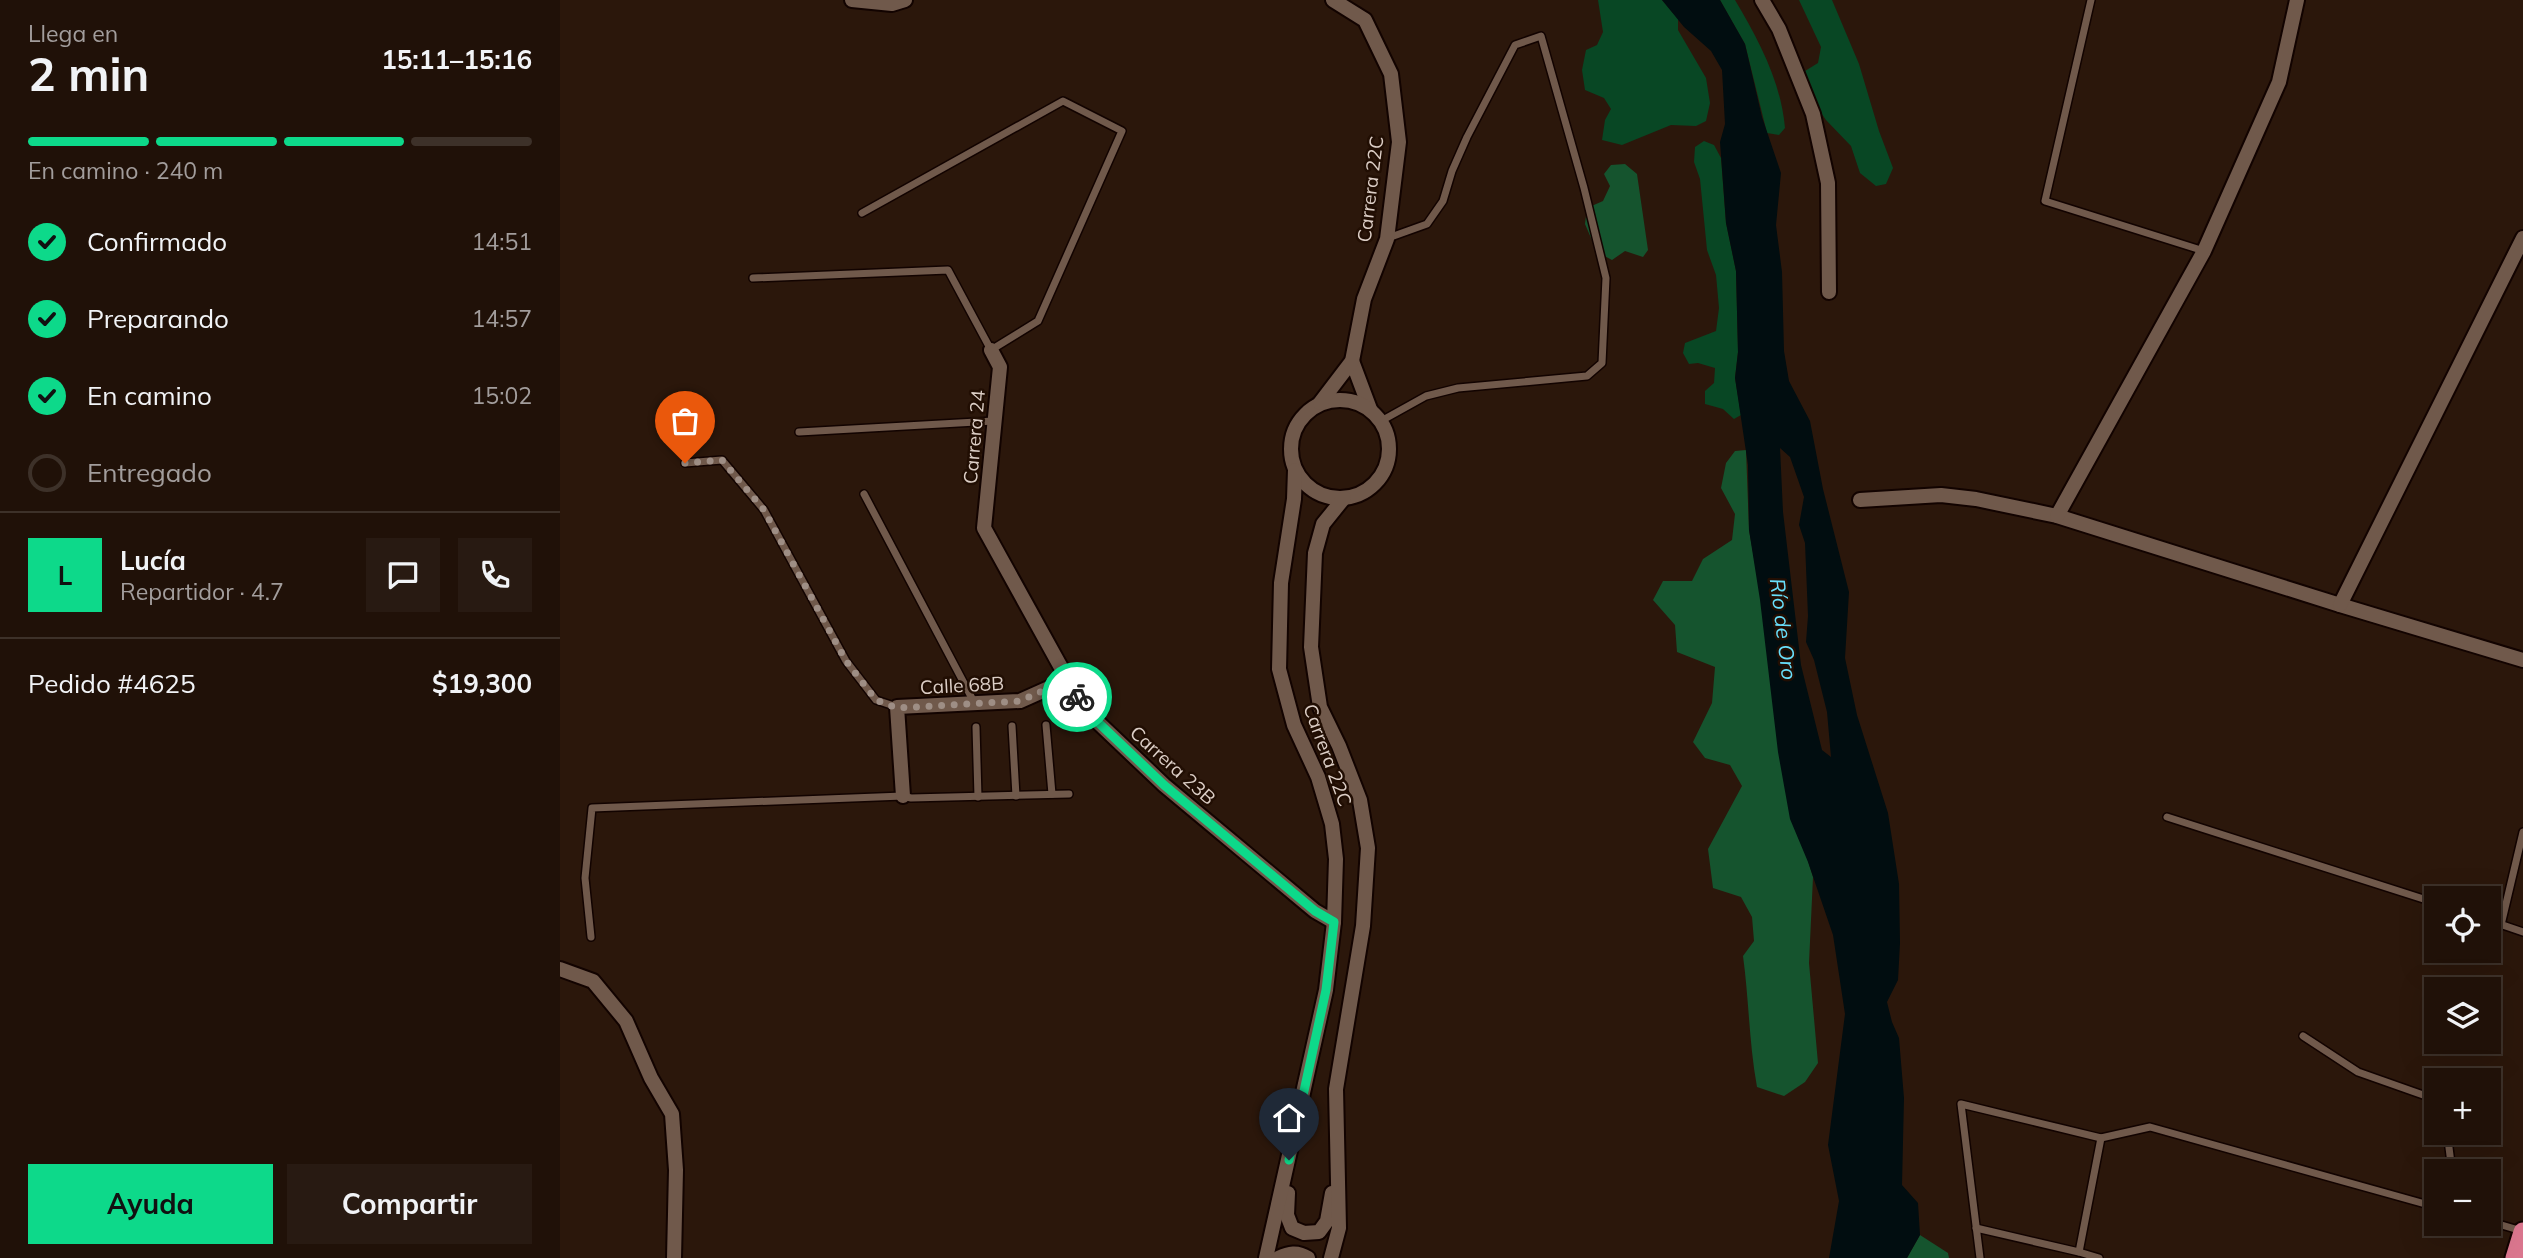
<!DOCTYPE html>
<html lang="es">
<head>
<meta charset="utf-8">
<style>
  body { margin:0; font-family:Mulish,sans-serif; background:#281a12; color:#f1f3f6; height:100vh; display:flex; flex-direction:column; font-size:26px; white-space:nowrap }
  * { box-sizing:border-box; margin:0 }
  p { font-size:23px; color:#a29d9c }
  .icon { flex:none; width:38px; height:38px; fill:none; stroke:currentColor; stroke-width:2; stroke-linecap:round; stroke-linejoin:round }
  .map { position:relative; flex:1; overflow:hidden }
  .side { display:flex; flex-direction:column; background:#201108; width:560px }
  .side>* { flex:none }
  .controls { position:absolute; left:1864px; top:886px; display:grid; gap:14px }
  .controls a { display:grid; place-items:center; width:77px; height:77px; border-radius:0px; background:#201108; box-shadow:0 7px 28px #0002,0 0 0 2px #3d3129; font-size:35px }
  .pin { position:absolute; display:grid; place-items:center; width:60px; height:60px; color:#fff; margin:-72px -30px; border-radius:50% 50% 50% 0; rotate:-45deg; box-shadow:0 0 7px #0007 }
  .pin .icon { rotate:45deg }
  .courier { position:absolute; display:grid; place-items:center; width:70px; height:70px; margin:-35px; border:5px solid #0dd98a; border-radius:50%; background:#fff; color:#222; box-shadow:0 2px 9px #0007 }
  .headline em { font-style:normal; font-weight:700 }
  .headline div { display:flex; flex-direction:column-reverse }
  .headline { display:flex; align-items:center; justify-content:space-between; height:119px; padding:0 28px }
  h1 { font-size:46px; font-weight:700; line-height:52px }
  .bar { display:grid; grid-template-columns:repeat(4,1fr); gap:10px 7px; align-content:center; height:84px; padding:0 28px }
  .bar i { height:9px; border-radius:5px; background:#3d3129 }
  .bar .on { background:#0dd98a }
  .bar p { grid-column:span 4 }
  .line { display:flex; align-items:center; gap:18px; padding:0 28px; border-top:2px solid #3d3129 }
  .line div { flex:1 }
  .round { display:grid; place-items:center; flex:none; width:74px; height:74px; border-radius:0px; background:#281a12 }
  ol { padding:0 28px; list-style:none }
  li { display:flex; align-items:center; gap:21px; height:77px }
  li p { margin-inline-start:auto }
  li .icon { padding:7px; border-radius:50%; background:#0dd98a; color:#111; stroke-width:4 }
  li:last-child { color:#a29d9c }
  li i { width:38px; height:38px; border:4px solid #3d3129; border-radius:50% }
  .cta { display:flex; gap:14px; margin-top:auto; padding:14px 28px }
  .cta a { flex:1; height:80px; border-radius:0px; background:#0dd98a; color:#111; font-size:28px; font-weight:700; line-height:80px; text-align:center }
  .cta a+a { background:#281a12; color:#f1f3f6 }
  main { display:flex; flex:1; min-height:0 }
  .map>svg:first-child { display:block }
  .green { fill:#084724 }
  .forest { fill:#15542e }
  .water { fill:#010d10; fill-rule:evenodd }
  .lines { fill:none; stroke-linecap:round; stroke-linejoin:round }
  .service-casing { stroke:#120300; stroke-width:10 }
  .minor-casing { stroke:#120300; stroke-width:18 }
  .trunk-casing { stroke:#120300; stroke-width:23 }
  .service { stroke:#70594b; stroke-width:7 }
  .minor { stroke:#70594b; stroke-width:14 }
  .trunk { stroke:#da768e; stroke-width:19 }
  .done { stroke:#9e8e85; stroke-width:7; stroke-dasharray:0 12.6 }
  .route { stroke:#0dd98a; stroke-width:9 }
  .labels { text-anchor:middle; stroke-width:5; stroke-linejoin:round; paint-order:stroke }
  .street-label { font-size:19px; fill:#dccec6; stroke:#210e03 }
  .water-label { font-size:21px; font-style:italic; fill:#68dffb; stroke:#210e03 }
</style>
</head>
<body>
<main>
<section class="side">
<div class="headline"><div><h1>2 min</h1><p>Llega en</p></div><em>15:11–15:16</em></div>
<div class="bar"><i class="on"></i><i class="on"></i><i class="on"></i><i></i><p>En camino · 240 m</p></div>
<ol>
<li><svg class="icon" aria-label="check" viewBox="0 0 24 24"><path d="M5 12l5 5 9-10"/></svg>Confirmado<p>14:51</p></li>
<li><svg class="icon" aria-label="check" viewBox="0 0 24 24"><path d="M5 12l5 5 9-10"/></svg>Preparando<p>14:57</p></li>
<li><svg class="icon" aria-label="check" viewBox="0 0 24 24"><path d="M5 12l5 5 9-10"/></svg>En camino<p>15:02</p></li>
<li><i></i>Entregado</li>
</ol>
<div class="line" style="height:126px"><b class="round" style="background:#0dd98a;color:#111">L</b><div><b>Lucía</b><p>Repartidor · 4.7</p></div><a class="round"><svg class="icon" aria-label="chat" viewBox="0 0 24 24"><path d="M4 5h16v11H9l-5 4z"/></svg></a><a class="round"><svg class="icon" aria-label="phone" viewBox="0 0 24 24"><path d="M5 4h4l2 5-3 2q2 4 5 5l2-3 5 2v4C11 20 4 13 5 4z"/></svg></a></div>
<div class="line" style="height:91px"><div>Pedido #4625</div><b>$19,300</b></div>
<div class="cta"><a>Ayuda</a><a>Compartir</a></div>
</section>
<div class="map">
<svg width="1963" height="1258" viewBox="0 0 1963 1258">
  <rect width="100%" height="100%" fill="#2b170b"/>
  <!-- green -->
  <g class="green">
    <path d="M1038 0H1102L1118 19V30L1146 78 1150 103 1146 121 1136 126 1111 125 1062 145 1042 140 1045 120 1051 109 1044 98 1025 90 1022 70 1026 50 1037 45 1043 32Z"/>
    <path d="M1160 0H1175C1198 39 1221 81 1225 128L1219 135 1207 133 1185 44Z"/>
    <path d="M1239 0H1272L1299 64 1319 131 1333 168 1326 184 1316 186 1300 173 1291 146 1266 120 1246 91 1245 71 1258 63 1261 47Z"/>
    <path d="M1144 141 1154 145 1161 158 1166 223 1176 271 1178 352 1175 378 1181 415 1174 419 1163 409 1145 404V391L1154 383 1155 368 1138 363 1129 364 1123 353 1125 343 1156 331 1159 308 1156 275 1147 250 1140 179 1134 162 1135 147Z"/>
  </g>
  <!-- forest -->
  <g class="forest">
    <path d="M1065 164 1077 174 1088 250 1083 257 1065 251 1052 260 1037 252 1025 224 1027 208 1043 201 1050 186 1044 174 1051 165Z"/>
    <path d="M1186 450 1189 530 1248 861 1253 877 1249 963 1258 1063 1245 1082 1224 1096 1197 1087C1189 1043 1189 1000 1183 956L1194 941 1192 917 1181 897 1153 888 1148 849 1182 786 1170 765 1145 758 1133 742 1152 703 1155 667 1117 652 1115 625 1093 600 1103 581H1132L1143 559 1172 540 1175 514 1161 488 1166 463 1175 451Z"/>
    <path d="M1360 1235 1388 1253 1389 1258H1347Z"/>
  </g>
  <!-- water -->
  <path class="water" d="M1102 0H1160L1185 44 1202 117 1221 173 1216 225 1222 272 1224 351 1229 381 1250 421 1263 489 1289 592 1285 658 1297 715 1328 813 1339 884 1340 943 1338 980 1327 1002 1332 1022 1339 1038 1344 1098 1342 1185 1358 1203 1360 1235 1347 1258H1269L1279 1201 1268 1145 1285 1014 1273 935 1248 862 1230 819 1218 752 1200 600 1189 530 1188 465 1175 378 1178 352 1176 271 1166 223 1160 142 1165 124 1162 70 1151 51 1124 27ZM1220 448 1230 457 1244 497 1239 525 1245 543 1248 616 1246 642 1254 660 1267 712 1271 757 1262 750 1241 665 1223 512Z"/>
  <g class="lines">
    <defs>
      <g id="service">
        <path d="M1531 0 1485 201 1644 251"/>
        <path d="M193 278 388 270 431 350 478 321 562 131 503 101 302 213"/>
        <path d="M821 421 866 396 898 388 1027 376 1042 363 1046 278 1024 188 981 36 955 45 907 137 892 171 883 201 867 224 828 238"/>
        <path d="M239 432 434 421"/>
        <path d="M125 463 162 460 204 510 286 661 316 700 337 707"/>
        <path d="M304 494 415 704"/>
        <path d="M486 725 492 794"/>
        <path d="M452 726 456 796"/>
        <path d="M416 727 418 797"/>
        <path d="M1607 817 1876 903"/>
        <path d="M1928 920 1963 932"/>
        <path d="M1941 925 1963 832"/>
        <path d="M31 937 25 878 32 808 343 796 351 798 509 794"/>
        <path d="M1743 1036 1798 1072 1866 1096 1876 1111"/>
        <path d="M1887 1132 1892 1171"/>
        <path d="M1928 1221 1962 1231"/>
        <path d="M1416 1228 1519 1252"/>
        <path d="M1420 1258 1401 1104 1541 1138 1590 1127 1876 1207"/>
        <path d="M1539 1258 1519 1252 1541 1138"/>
      </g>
      <g id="minor">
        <path d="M292 0 332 4 345 0"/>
        <path d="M1202 0 1219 29 1253 114 1268 183 1269 292"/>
        <path d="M431 350 440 367 424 528 524 709 604 785 755 911 774 922"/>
        <path d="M792 361 810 409"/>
        <circle cx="780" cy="449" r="49"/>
        <path d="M760 403 792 361 804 299 827 239 839 142 831 74 805 20 773 0"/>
        <path d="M1300 500 1381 495 1416 499 1497 516 1780 605 1963 660"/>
        <path d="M1497 516 1644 251 1719 82 1737 0"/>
        <path d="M1780 605 1963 238"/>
        <path d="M343 796 337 707 460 701 507 680"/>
        <path d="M0 969 33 981 66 1021 91 1078 112 1114 116 1170 114 1258"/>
        <path d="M728 1193 727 1215 732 1228 744 1233 759 1232 767 1221 772 1193"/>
        <path d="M706 1258 766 990 774 922 776 859 772 824 758 777 734 725 719 669 721 583 734 499 735 470"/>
        <path d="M718 1258C729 1253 737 1251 748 1258"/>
        <path d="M771 1258 779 1228 776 1089 803 926 808 848 800 800 779 746 760 707 751 647 755 553 763 524 784 498"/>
      </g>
      <path id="trunk" d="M1955 1258 1963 1232"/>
    </defs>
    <!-- service casing -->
    <use href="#service" class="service-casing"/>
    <!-- minor casing -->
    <use href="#minor" class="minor-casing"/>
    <!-- trunk casing -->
    <use href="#trunk" class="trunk-casing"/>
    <!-- service -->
    <use href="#service" class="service"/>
    <!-- minor -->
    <use href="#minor" class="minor"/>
    <!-- trunk -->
    <use href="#trunk" class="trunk"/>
  </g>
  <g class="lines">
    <!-- done -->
    <path class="done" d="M125 463 162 460 204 510 286 661 316 700 337 708 460 701 507 680 517 697"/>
    <!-- route -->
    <path class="route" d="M517 697 524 709 604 785 755 911 774 922 766 990 729 1160"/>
  </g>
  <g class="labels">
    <!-- street labels -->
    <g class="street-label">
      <text transform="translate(810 189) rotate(-83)" y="7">Carrera 22C</text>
      <text transform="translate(414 437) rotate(-85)" y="7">Carrera 24</text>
      <text transform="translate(402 685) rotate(-3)" y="7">Calle 68B</text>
      <text transform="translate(768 755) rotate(70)" y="7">Carrera 22C</text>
      <text transform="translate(613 765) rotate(42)" y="7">Carrera 23B</text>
    </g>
    <!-- water labels -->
    <g class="water-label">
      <text transform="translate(1223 629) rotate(83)" y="7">Río de Oro</text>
    </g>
  </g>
</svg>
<div class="controls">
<a><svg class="icon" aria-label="locate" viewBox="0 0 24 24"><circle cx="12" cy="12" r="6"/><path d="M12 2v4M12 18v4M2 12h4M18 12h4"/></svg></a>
<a><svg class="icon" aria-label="layers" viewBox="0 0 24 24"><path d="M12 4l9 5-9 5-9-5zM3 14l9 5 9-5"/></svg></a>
<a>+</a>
<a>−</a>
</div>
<div class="pin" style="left:125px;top:463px;background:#ea580c"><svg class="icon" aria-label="bag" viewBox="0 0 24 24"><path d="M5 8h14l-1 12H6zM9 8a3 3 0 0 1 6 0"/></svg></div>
<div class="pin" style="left:729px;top:1160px;background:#1f2937"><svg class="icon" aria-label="home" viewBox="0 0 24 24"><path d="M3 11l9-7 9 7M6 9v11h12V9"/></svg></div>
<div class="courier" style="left:517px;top:697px"><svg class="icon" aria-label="bike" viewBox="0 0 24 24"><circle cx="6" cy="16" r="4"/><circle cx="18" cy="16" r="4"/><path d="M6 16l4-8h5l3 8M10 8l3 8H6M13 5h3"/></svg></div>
</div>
</main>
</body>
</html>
